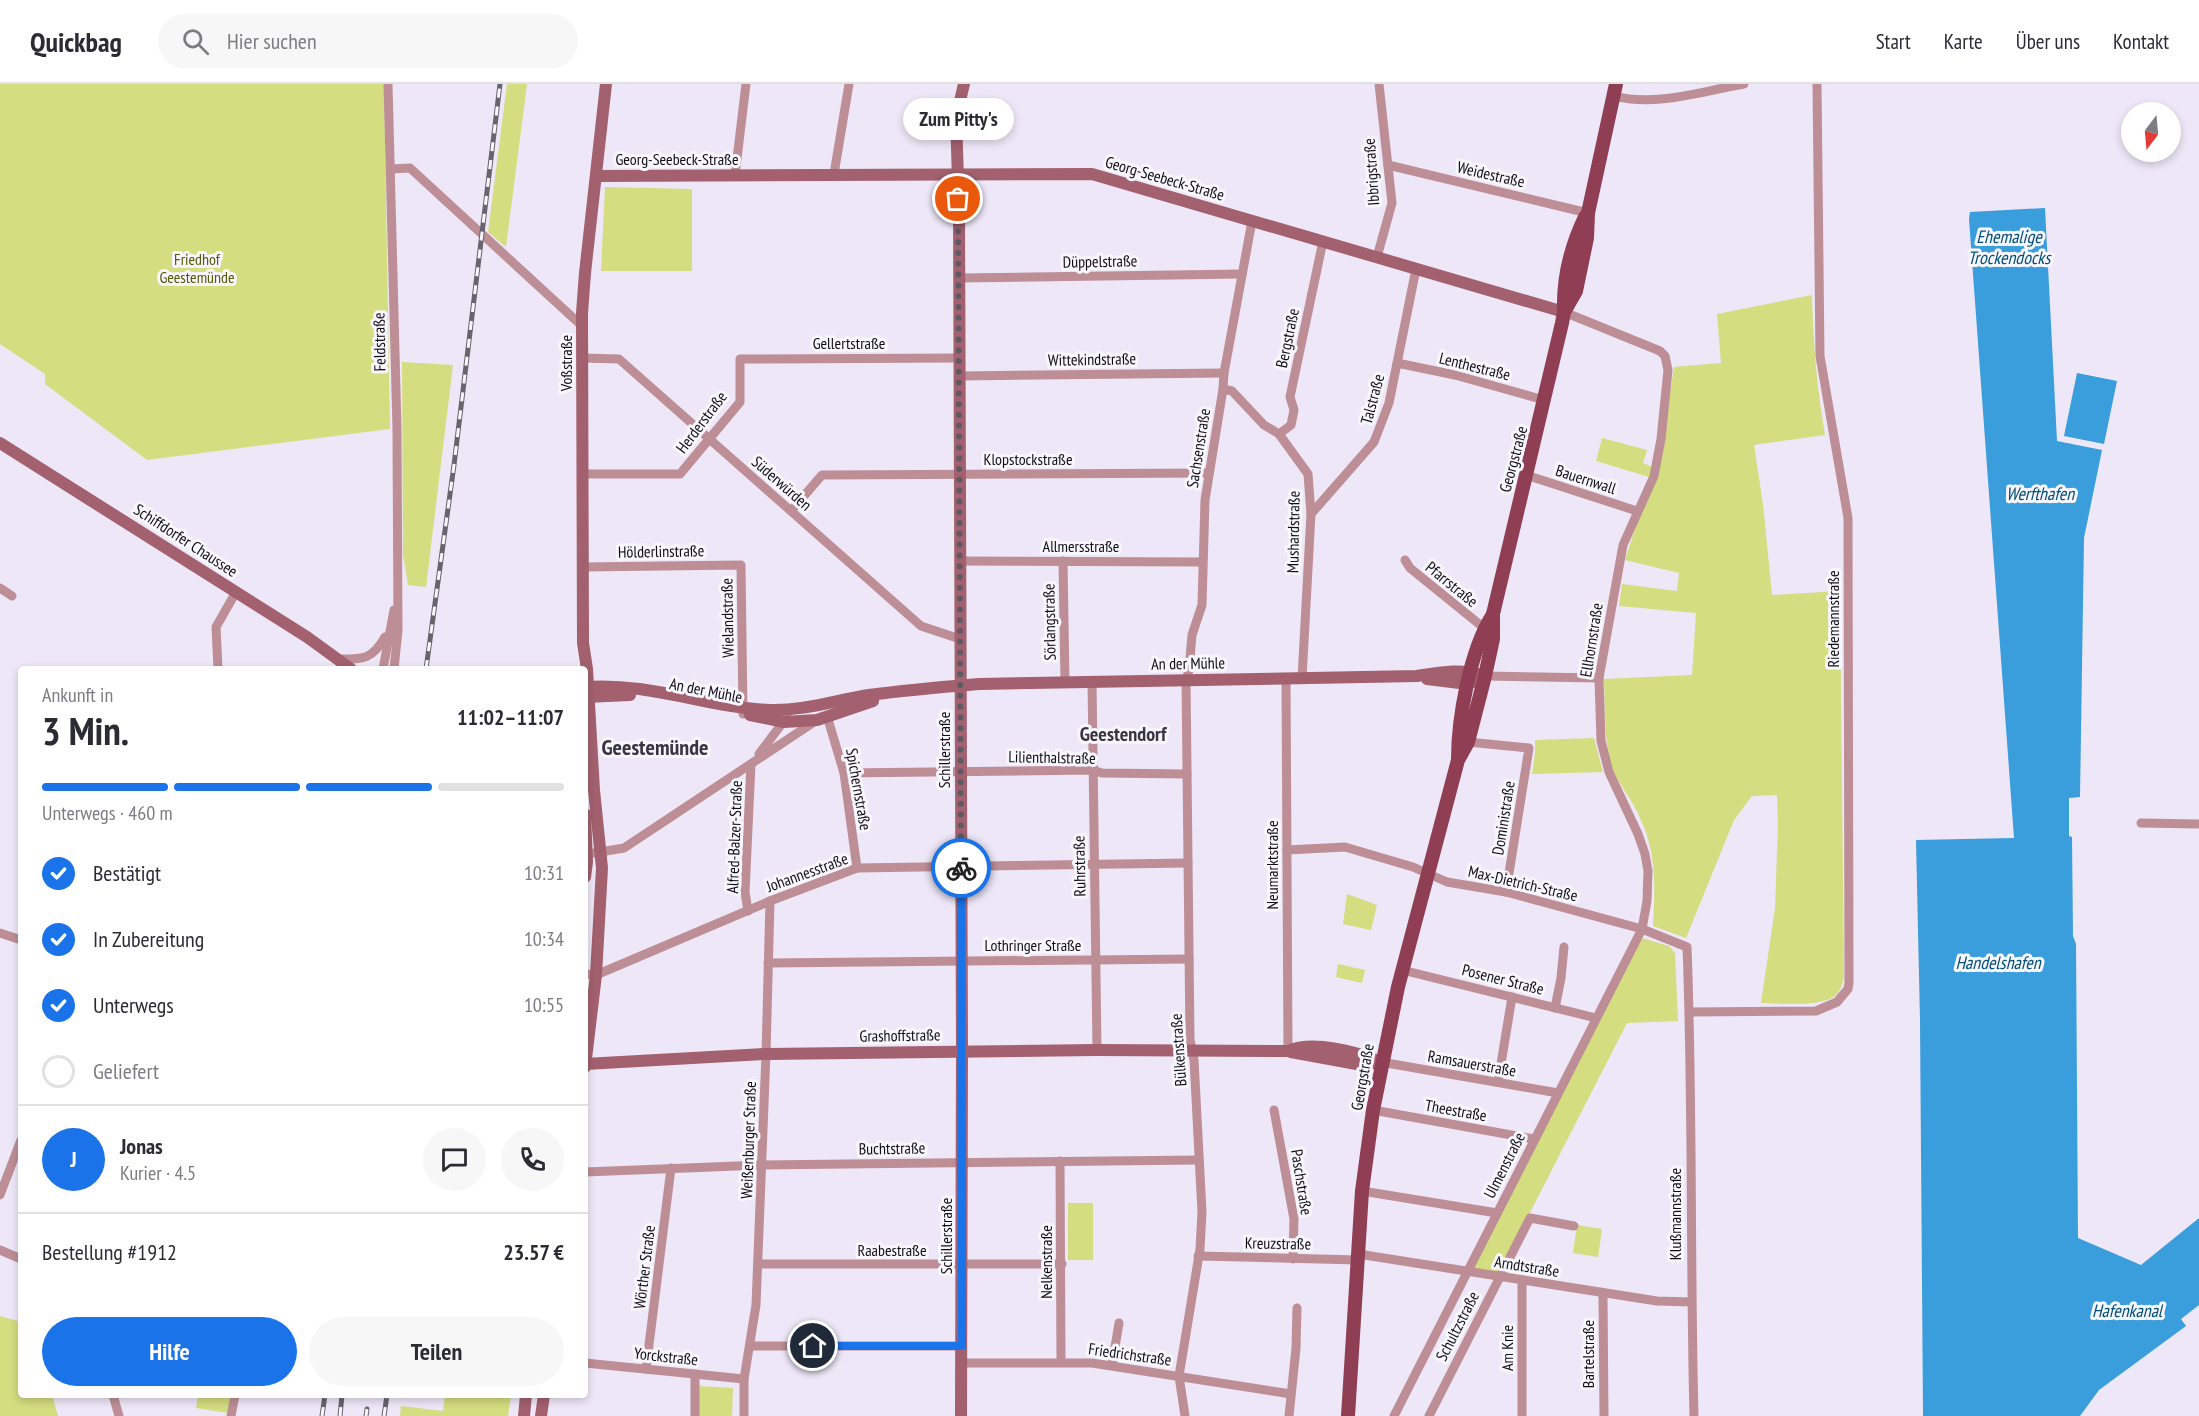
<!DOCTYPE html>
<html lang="de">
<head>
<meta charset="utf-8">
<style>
  body { margin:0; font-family:"PT Sans Narrow",sans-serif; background:#f7f7f7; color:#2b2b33; height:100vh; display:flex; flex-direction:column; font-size:22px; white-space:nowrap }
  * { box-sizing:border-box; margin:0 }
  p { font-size:20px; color:#7c7c81 }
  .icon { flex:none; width:33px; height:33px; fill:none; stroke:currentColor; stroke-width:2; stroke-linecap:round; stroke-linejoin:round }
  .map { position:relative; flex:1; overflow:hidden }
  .details { position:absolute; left:18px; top:582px; width:570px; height:732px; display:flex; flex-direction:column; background:#fff; border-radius:6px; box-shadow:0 3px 9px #0003 }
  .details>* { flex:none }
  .needle { width:39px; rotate:196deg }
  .fabs { position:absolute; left:2121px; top:18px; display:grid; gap:12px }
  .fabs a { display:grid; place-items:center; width:60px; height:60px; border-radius:50%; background:#fff; box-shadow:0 3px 9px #0003; font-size:30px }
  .pin { position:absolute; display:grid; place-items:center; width:51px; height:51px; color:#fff; margin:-26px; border:3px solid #fff; border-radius:50%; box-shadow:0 2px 6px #0007 }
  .courier { position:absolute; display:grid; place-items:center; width:60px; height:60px; margin:-30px; border:4px solid #1a73e8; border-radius:50%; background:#fff; color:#222; box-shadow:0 2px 8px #0007 }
  .bubble { position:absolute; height:42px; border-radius:21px; background:#fff; box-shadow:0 3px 9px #0003; font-size:20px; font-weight:600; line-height:42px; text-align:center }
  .head em { font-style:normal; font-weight:600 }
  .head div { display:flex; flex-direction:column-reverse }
  .head { display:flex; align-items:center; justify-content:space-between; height:102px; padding:0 24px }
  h1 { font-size:39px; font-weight:600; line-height:45px }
  .bar { display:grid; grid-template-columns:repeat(4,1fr); gap:9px 6px; align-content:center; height:72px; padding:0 24px }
  .bar i { height:8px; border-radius:4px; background:#e1e1e2 }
  .bar .active { background:#1a73e8 }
  .bar p { grid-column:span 4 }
  .line { display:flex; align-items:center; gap:15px; padding:0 24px; border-top:2px solid #e1e1e2 }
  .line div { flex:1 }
  .round { display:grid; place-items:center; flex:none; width:63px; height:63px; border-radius:32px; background:#f7f7f7 }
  ol { padding:0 24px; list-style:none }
  li { display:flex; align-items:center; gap:18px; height:66px }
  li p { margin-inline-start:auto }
  li .icon { padding:6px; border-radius:50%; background:#1a73e8; color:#fff; stroke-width:4 }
  li:last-child { color:#7c7c81 }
  li i { width:33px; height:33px; border:3px solid #e1e1e2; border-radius:50% }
  .button { display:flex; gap:12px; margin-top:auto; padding:12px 24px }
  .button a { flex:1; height:69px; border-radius:36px; background:#1a73e8; color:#fff; font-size:24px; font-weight:600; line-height:69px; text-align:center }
  .button a+a { background:#f7f7f7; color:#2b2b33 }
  header { display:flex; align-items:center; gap:36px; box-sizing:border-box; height:84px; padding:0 30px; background:#fff; border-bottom:2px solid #e1e1e2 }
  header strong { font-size:28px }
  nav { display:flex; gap:33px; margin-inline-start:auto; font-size:21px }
  .search { width:420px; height:54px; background:#f7f7f7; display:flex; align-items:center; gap:15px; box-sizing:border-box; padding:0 21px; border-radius:33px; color:#7c7c81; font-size:22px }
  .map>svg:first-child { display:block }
  .green { fill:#d4dd7f }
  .water { fill:#3a9ddc }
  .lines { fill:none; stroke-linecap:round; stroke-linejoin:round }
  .street { stroke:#bd8e96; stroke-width:9 }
  .secondary { stroke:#a3606f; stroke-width:12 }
  .primary { stroke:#8f3e53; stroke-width:14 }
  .rail-casing { stroke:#67646d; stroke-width:5 }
  .rail { stroke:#f8f6fd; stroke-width:3; stroke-dasharray:9; stroke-linecap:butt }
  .done { stroke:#5d5a63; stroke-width:6; stroke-dasharray:0 10.8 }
  .route { stroke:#1a73e8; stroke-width:8 }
  .labels { text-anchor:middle; stroke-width:6; stroke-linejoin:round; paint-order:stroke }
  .street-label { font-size:16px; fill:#100e13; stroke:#f8f6fd }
  .park-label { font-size:16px; fill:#555908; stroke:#f8f6fd }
  .water-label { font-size:18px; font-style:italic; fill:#004f79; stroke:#f8f6fd }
  .quarter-label { font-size:20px; font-weight:bold; fill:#393441; stroke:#f8f6fd }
  .district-label { font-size:22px; font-weight:bold; fill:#393441; stroke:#f8f6fd }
</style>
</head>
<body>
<header>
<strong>Quickbag</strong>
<div class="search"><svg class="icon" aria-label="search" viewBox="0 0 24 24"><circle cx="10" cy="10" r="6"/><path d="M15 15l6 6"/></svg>Hier suchen</div>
<nav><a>Start</a><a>Karte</a><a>Über uns</a><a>Kontakt</a></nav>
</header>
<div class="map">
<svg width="2199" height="1332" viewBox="0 0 2199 1332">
  <rect width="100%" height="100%" fill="#ede7f7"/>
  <!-- green -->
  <g class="green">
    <path d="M0 0H384L390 345 147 376 45 300V290L0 260Z"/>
    <path d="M507 0H527L506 163 488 148Z"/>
    <path d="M605 103 692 105V187H601Z"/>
    <path d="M1812 211C1813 259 1817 304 1825 351L1754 361 1763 420 1772 511 1840 507 1844 892C1843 898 1841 905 1837 910 1824 924 1780 919 1761 919L1775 824 1778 741 1777 711 1752 712 1734 736 1686 854 1653 842C1655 804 1657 769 1640 734 1633 717 1620 702 1613 686 1604 667 1605 618 1604 595L1692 591 1696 529 1619 522 1622 500 1677 507 1679 489 1625 476 1663 356 1674 283 1721 279 1717 230Z"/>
    <path d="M402 278 453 281 426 503 408 501 403 470Z"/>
    <path d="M1602 354 1647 366 1643 379 1652 383 1649 393 1596 377Z"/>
    <path d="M1594 654 1603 688 1532 690 1535 669V656Z"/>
    <path d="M1347 810 1377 821 1371 846 1343 840Z"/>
    <path d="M1642 854 1669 862 1675 869 1678 937 1627 939 1499 1189 1471 1186Z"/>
    <path d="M1338 880 1365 886 1362 899 1336 893Z"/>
    <rect x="1068" y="1119" width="25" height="57"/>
    <path d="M1577 1141 1602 1145 1598 1173 1573 1169Z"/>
    <path d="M0 1232 21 1238V1311H52L58 1332H0Z"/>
    <path d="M699 1302 733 1304 732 1332H699Z"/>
    <path d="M198 1311H230L228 1329 196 1324Z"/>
    <path d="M445 1311H511L508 1332H400L401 1322 443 1327Z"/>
  </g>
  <!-- water -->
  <g class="water">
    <path d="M2045 124 2057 357 2102 366 2084 454 2080 713 2069 714V752L2072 753 2073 852 2076 860 2078 1154 2141 1181 2199 1134V1221L2181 1235 2186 1242 2099 1306 2080 1332H1923L1920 936 1916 756 2014 754 1969 135 1970 128Z"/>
    <path d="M2077 289 2117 297 2104 360 2064 352Z"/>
  </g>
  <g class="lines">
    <!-- street -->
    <g class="street">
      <path d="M388 0 397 345 398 546 394 585"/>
      <path d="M1614 12C1656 23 1702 7 1744 0"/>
      <path d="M1388 81 1588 129"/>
      <path d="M391 85 410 84 582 242"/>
      <path d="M834 90 849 0"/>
      <path d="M735 91 746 0"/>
      <path d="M1377 173 1392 119 1379 0"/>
      <path d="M959 194 1242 190"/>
      <path d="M582 274 619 275 921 542 960 555"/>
      <path d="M1397 279 1455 291 1544 316"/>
      <path d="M960 292 1224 289"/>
      <path d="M1223 305 1232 307 1264 341 1279 350 1308 390 1311 430 1302 594"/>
      <path d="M1279 350 1291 341 1294 326 1290 313 1323 157"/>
      <path d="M582 390H680L740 318V275L960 274"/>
      <path d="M1526 391 1637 427"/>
      <path d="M791 427 822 391 1209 389"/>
      <path d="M1311 430 1374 358 1389 319 1416 185"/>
      <path d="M1405 476 1410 484 1484 544"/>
      <path d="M960 477 1202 478"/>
      <path d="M1063 477 1065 598"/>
      <path d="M583 483 741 481 743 630"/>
      <path d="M0 504 12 512"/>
      <path d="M338 575C363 575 372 576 385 553"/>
      <path d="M218 585 216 543 236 508"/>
      <path d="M383 585 394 526"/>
      <path d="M1485 592 1599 594"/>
      <path d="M1286 594 1288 967"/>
      <path d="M1092 597 1097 966"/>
      <path d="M827 632 844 689 857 784"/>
      <path d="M1468 658 1529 664 1506 808"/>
      <path d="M759 670 787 633"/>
      <path d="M844 689 1093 686 1102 689 1187 690"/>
      <path d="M2141 739 2199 740"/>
      <path d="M1287 766 1345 763 1413 783 1447 798 1506 808 1642 845 1687 863C1693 1019 1690 1176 1694 1332"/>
      <path d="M594 769 624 764 817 636"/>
      <path d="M748 827 745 808 751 680"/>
      <path d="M0 849 21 856"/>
      <path d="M768 879 1189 875"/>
      <path d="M1402 886 1596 934"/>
      <path d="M585 890 596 891 770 817 857 784 1188 779"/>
      <path d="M1555 924 1561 894 1564 863"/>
      <path d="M1690 928 1816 927 1837 918 1848 905 1849 899 1848 434 1820 272 1817 0"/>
      <path d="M1381 978 1558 1009"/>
      <path d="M1498 998 1512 913"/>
      <path d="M1274 1026 1294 1135 1293 1175"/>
      <path d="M1373 1026 1534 1055"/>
      <path d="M1060 1077 1061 1278"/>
      <path d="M585 1088 762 1081 1199 1076"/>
      <path d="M1362 1107 1497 1129"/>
      <path d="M0 1111 21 1056"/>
      <path d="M0 1166 21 1175"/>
      <path d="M1358 1170 1657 1217 1691 1218"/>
      <path d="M1198 1172 1358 1176"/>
      <path d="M758 1180H1062"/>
      <path d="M1522 1196V1332"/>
      <path d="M1603 1209 1604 1332"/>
      <path d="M750 1262H962"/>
      <path d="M585 1279 744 1295"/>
      <path d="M962 1279H1092L1291 1310"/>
      <path d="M1112 1281 1119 1239"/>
      <path d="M646 1285 671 1084"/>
      <path d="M113 1311 119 1332"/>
      <path d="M231 1332 235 1311"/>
      <path d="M695 1332V1290"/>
      <path d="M744 1332V1295L756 1221 766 970 770 817"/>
      <path d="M1185 1332 1179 1292 1200 1165 1202 1128 1194 976 1190 956 1186 596 1189 586 1192 551 1202 521 1205 416 1223 305 1224 289 1252 137"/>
      <path d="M1289 1332 1296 1264 1297 1224"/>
      <path d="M1394 1332 1642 845 1647 817 1648 787 1645 770 1638 750 1609 688 1601 657 1599 594 1623 461 1654 392 1661 355 1668 286 1665 272 1660 267 1564 228"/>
      <path d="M1429 1332 1530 1134 1574 1142"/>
    </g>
    <!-- secondary -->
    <g class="secondary">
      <path d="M596 92 1092 90 1564 228"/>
      <path d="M0 359 307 553 351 585"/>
      <path d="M1427 595 1468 600 1475 597"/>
      <path d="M585 603C652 598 707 624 770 626 804 627 836 616 869 611 906 606 942 603 979 600L1417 592C1441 588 1462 584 1485 592"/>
      <path d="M585 613 630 611"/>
      <path d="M750 631 784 638 817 636 873 617"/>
      <path d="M585 730 587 778 585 793"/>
      <path d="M1291 968 1362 981 1380 978"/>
      <path d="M585 980 766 970 1097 966 1288 967C1313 956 1358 968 1381 978"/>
      <path d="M585 983 596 891 602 784 594 706 587 585 583 559 582 229 585 189 606 0"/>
      <path d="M524 1332 526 1311"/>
      <path d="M541 1332 544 1311"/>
      <path d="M961 1332 962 967 959 126 956 34 964 0"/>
    </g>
    <!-- primary -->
    <g class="primary">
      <path d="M1564 227C1563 195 1571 162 1585 133"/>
      <path d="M1458 675C1458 634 1470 567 1492 532"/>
      <path d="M1348 1332 1362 1107 1373 1026 1398 903 1458 676 1468 658 1485 592 1493 555V530L1562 239 1564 228 1576 207 1587 154 1588 129 1616 0"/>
    </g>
    <defs>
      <g id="rail">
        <path d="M426 585 454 381 500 0"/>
        <path d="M322 1332 325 1311"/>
        <path d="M340 1332 342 1311"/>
        <path d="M366 1332 367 1325"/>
        <path d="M384 1332 387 1311"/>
      </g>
    </defs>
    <!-- rail casing -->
    <use href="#rail" class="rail-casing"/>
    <!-- rail -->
    <use href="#rail" class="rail"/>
  </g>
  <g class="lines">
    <!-- done -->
    <path class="done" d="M958 115 961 784"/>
    <!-- route -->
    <path class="route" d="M813 1262H962L961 784"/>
  </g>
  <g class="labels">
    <!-- street labels -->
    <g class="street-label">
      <text x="677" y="81">Georg-Seebeck-Straße</text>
      <text transform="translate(1371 88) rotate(-94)" y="6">Ibbrigstraße</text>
      <text transform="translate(1491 90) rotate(13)" y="6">Weidestraße</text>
      <text transform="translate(1165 94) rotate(16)" y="6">Georg-Seebeck-Straße</text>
      <text transform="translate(1100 177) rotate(-1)" y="6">Düppelstraße</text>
      <text transform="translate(1287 254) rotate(-78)" y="6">Bergstraße</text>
      <text transform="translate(379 258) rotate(-91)" y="6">Feldstraße</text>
      <text x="849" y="265">Gellertstraße</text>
      <text transform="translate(1092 275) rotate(-1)" y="6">Wittekindstraße</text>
      <text transform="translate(566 279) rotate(-90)" y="6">Voßstraße</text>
      <text transform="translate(1475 282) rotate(14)" y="6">Lenthestraße</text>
      <text transform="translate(1372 315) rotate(-75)" y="6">Talstraße</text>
      <text transform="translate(701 338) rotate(-53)" y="6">Herderstraße</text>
      <text transform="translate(1198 364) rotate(-81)" y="6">Sachsenstraße</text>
      <text x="1028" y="381">Klopstockstraße</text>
      <text transform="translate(1513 375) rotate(-75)" y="6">Georgstraße</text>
      <text transform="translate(1586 395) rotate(18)" y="6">Bauernwall</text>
      <text transform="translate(782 399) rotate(41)" y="6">Süderwürden</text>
      <text transform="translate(1293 448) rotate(-89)" y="6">Mushardstraße</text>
      <text transform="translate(186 456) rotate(33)" y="6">Schiffdorfer Chaussee</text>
      <text x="1081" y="468">Allmersstraße</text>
      <text transform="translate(661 467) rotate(-1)" y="6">Hölderlinstraße</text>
      <text transform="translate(1452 500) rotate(39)" y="6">Pfarrstraße</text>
      <text transform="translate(727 534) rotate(-91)" y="6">Wielandstraße</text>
      <text transform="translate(1833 535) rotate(-90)" y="6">Riedemannstraße</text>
      <text transform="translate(1049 538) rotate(-91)" y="6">Sörlangstraße</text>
      <text transform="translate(1591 556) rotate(-81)" y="6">Ellhornstraße</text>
      <text transform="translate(1188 579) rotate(-1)" y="6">An der Mühle</text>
      <text transform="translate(706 606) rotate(11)" y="6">An der Mühle</text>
      <text transform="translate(944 666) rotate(-90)" y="6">Schillerstraße</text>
      <text transform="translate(1052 673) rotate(1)" y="6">Lilienthalstraße</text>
      <text transform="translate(859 705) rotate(80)" y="6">Spichernstraße</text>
      <text transform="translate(1503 734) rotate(-81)" y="6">Doministraße</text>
      <text transform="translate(734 753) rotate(-88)" y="6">Alfred-Balzer-Straße</text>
      <text transform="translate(1272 781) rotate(-90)" y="6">Neumarktstraße</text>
      <text transform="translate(1079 782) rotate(-91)" y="6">Ruhrstraße</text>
      <text transform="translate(807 788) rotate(-20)" y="6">Johannesstraße</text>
      <text transform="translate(1523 799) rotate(13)" y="6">Max-Dietrich-Straße</text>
      <text x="1033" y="867">Lothringer Straße</text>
      <text transform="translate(1503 895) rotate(14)" y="6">Posener Straße</text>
      <text transform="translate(900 951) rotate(-1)" y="6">Grashoffstraße</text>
      <text transform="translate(1178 966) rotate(-94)" y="6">Bülkenstraße</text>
      <text transform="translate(1472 979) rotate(10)" y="6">Ramsauerstraße</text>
      <text transform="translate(1362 993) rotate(-80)" y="6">Georgstraße</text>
      <text transform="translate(1456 1026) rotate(10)" y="6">Theestraße</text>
      <text transform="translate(748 1056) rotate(-88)" y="6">Weißenburger Straße</text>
      <text transform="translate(892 1064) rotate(-1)" y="6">Buchtstraße</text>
      <text transform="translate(1504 1081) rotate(-63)" y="6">Ulmenstraße</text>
      <text transform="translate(1302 1098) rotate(81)" y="6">Paschstraße</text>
      <text transform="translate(1675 1130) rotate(-90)" y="6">Klußmannstraße</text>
      <text transform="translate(946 1152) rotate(-90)" y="6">Schillerstraße</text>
      <text transform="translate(1278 1159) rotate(1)" y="6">Kreuzstraße</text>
      <text x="892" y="1172">Raabestraße</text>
      <text transform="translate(1046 1178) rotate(-90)" y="6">Nelkenstraße</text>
      <text transform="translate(1527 1182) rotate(9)" y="6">Arndtstraße</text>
      <text transform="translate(644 1183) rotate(-83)" y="6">Wörther Straße</text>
      <text transform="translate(1457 1242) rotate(-63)" y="6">Schultzstraße</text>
      <text transform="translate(1507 1264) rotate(-90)" y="6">Am Knie</text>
      <text transform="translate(1130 1270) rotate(8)" y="6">Friedrichstraße</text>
      <text transform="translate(1588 1270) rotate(-90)" y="6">Bartelstraße</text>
      <text transform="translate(666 1272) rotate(6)" y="6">Yorckstraße</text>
    </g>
    <!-- park labels -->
    <g class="park-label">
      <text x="197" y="181">Friedhof<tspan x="197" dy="18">Geestemünde</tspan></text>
    </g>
    <!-- water labels -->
    <g class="water-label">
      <text x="2009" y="159">Ehemalige<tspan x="2009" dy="21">Trockendocks</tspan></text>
      <text x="2040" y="416">Werfthafen</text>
      <text x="1998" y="885">Handelshafen</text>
      <text x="2127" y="1233">Hafenkanal</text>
    </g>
    <!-- quarter labels -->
    <g class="quarter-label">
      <text x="1123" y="657">Geestendorf</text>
    </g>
    <!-- district labels -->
    <g class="district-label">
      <text x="655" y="671">Geestemünde</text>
    </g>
  </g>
</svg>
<div class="fabs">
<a><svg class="needle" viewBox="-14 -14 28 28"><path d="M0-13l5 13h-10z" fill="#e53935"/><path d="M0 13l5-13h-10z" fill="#7c7c81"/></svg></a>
</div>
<div class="pin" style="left:958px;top:115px;background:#ea580c"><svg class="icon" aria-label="bag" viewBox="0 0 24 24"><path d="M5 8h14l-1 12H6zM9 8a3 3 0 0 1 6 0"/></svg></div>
<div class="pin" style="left:813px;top:1262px;background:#1f2937"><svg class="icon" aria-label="home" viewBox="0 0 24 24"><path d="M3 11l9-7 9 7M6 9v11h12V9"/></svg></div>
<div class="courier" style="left:961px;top:784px"><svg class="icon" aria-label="bike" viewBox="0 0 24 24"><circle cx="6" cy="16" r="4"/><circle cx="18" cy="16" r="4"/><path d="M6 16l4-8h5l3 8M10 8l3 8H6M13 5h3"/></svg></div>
<div class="bubble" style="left:903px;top:14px;width:111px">Zum Pitty's</div>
<section class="details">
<div class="head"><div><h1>3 Min.</h1><p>Ankunft in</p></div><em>11:02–11:07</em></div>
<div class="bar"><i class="active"></i><i class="active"></i><i class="active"></i><i></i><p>Unterwegs · 460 m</p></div>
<ol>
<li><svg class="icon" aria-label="check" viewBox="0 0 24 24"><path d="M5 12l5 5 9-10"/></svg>Bestätigt<p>10:31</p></li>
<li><svg class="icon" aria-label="check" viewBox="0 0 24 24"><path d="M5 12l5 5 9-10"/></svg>In Zubereitung<p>10:34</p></li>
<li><svg class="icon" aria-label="check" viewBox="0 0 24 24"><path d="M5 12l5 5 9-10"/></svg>Unterwegs<p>10:55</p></li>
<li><i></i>Geliefert</li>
</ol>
<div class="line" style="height:108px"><b class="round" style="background:#1a73e8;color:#fff">J</b><div><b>Jonas</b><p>Kurier · 4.5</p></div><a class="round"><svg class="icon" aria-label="chat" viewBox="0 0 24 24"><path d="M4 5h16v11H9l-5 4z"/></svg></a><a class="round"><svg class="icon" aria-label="phone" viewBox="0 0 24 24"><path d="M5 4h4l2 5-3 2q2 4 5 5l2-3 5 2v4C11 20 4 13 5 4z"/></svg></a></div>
<div class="line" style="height:78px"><div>Bestellung #1912</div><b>23.57 €</b></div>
<div class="button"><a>Hilfe</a><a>Teilen</a></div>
</section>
</div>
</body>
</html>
